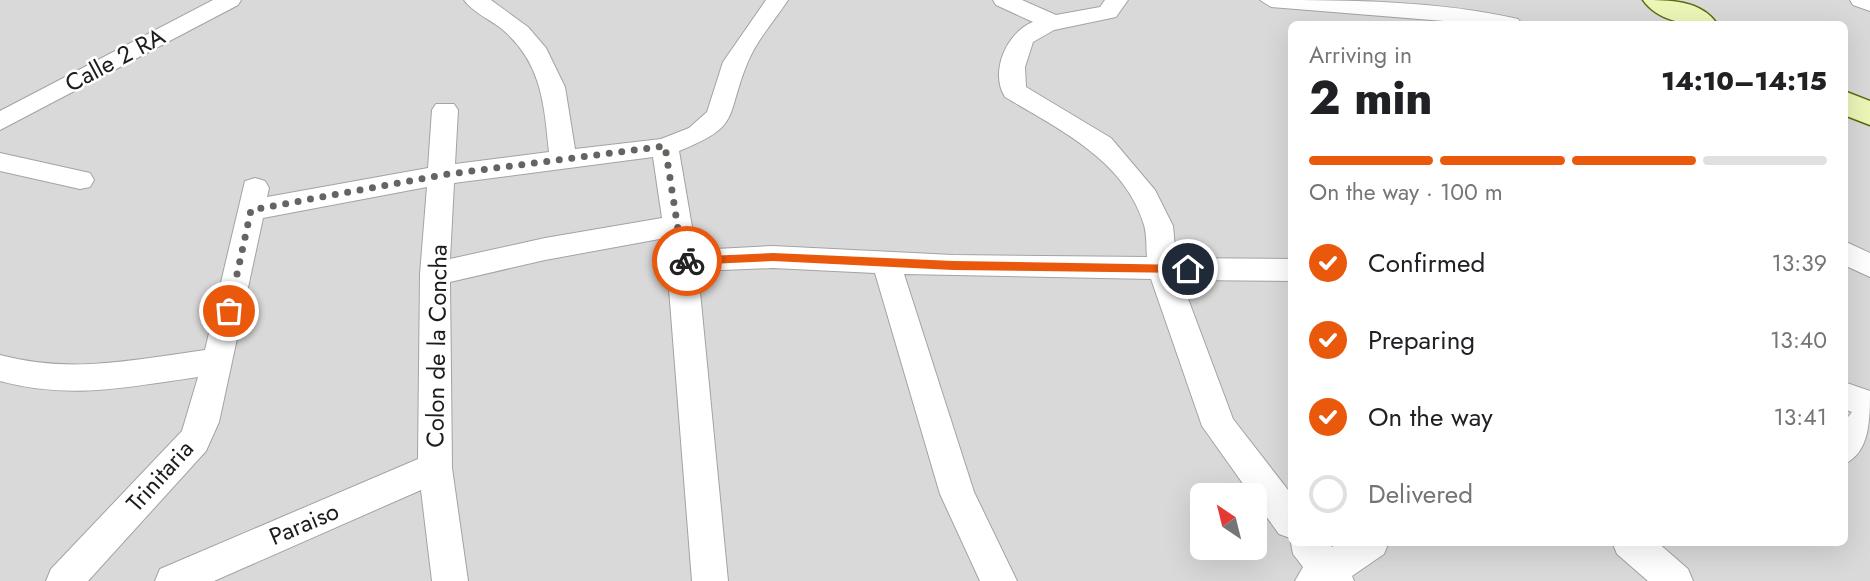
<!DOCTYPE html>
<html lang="en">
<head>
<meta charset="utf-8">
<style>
  body { margin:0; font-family:Jost,sans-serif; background:#f2f2f2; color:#202124; height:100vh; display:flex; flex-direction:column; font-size:26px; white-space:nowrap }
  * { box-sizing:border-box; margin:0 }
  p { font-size:23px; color:#757577 }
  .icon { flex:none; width:38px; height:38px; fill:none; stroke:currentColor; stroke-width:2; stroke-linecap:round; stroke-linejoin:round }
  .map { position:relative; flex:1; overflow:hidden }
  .drawer { position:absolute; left:1288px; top:21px; width:560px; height:525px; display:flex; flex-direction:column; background:#fff; border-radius:10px; box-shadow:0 7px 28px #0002 }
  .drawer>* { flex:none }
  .needle { width:46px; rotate:325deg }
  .tools { position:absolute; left:1190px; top:483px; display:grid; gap:14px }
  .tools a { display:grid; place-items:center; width:77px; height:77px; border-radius:10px; background:#fff; box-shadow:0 7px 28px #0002; font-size:35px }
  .pin { position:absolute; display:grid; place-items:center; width:60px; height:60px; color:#fff; margin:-30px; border:4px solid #fff; border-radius:50%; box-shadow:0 2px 7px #0007 }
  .courier { position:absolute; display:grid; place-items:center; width:70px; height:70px; margin:-35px; border:5px solid #ea580c; border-radius:50%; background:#fff; color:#222; box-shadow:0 2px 9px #0007 }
  .summary em { font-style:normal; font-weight:800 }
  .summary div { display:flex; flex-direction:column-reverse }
  .summary { display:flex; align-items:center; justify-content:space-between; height:119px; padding:0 21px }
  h1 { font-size:46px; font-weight:800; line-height:52px }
  .bar { display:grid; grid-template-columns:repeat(4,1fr); gap:10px 7px; align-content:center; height:84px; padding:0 21px }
  .bar i { height:9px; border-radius:5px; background:#e0e0e0 }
  .bar .active { background:#ea580c }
  .bar p { grid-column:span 4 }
  ol { padding:0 21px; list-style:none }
  li { display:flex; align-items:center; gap:21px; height:77px }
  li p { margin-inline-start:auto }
  li .icon { padding:7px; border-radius:50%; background:#ea580c; color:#fff; stroke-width:4 }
  li:last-child { color:#757577 }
  li i { width:38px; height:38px; border:4px solid #e0e0e0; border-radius:50% }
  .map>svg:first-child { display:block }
  .residential { fill:#dad9d9; fill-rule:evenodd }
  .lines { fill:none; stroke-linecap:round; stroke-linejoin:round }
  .street-casing { stroke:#a3a3a3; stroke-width:2 }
  .secondary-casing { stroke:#566c0a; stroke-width:3 }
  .street { fill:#fff; fill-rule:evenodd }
  .secondary { fill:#ebf6b7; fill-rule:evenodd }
  .route { fill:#ea580c }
  .done { stroke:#656461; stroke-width:7; stroke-dasharray:0 12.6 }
  .labels { text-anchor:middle; stroke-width:5; stroke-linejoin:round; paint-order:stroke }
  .street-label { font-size:24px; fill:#1c1c1c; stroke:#fff }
</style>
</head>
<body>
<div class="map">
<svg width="1870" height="581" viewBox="0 0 1870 581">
  <rect width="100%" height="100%" fill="#edebe2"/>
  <!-- residential -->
  <path class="residential" d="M0 0H1870V581H0ZM1292 24H1844V542H1292ZM1202 495H1255V548H1202Z"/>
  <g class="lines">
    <defs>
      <g id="street">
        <path d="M213 0H241L238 5 0 130V111Z"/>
        <path d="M464 0H491L528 27 546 48 565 87 575 149 661 139 689 128 707 112 723 62 766 0H788C775 20 756 41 747 64 725 118 742 126 679 151L696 250 773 246 953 255 1147 257C1146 247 1147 235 1144 225 1125 160 1058 129 1005 97 989 72 1007 32 1033 22L996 5 993 0H1022L1056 15 1100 7 1105 0H1128L1116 17 1054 30 1033 42 1025 67 1026 87 1111 138 1155 190 1173 226 1176 258 1292 259V281L1181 280 1233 419 1292 495V542H1328L1332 547 1340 542H1389L1384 554 1352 576 1354 581H1295L1303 567 1293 554 1290 538 1279 534 1255 501V495H1251L1202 426 1151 279 904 274 974 492 1017 581H980L940 494 875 273 773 268 698 271 728 581H692L665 238 545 260 450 282 452 468 468 581H432L421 490 214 581H155L160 569 418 459 420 274 427 187 263 218 219 422 206 451 88 581H46L51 569 182 431 198 377C128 387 70 400 0 381V355C71 374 133 360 205 350L245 181 255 178 265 181 269 188 267 197 428 168 432 110 436 104H454L458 110 455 164 549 152C544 104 542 63 502 29 491 20 472 12 464 0ZM653 157 662 218 545 238 450 259 454 183Z"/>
        <path d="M1260 0C1345 0 1435 0 1518 19L1522 24H1481L1271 7Z"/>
        <path d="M1850 0H1870V11L1853 5Z"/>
        <path d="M0 153 90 173 94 180 90 187 80 189 0 171Z"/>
        <path d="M1844 241 1870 253V277L1844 265Z"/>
        <path d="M1844 382 1870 391C1870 419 1870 453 1844 464V422L1852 412 1844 409Z"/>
        <path d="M1612 542H1657L1688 569 1693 581H1648L1617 554Z"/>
      </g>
      <g id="secondary">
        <path d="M1643 0C1669 0 1701 0 1717 24 1692 26 1659 23 1643 0Z"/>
        <path d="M1844 91 1870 101V125L1844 115Z"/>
      </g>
    </defs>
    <!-- street casing -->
    <use href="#street" class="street-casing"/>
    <!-- secondary casing -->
    <use href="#secondary" class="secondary-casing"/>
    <!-- street -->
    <use href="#street" class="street"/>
    <!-- secondary -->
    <use href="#secondary" class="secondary"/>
  </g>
  <!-- route -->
  <path class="route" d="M773 253 953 261 1188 265 1194 269 1188 273 953 270 773 261 687 265 682 261 687 257Z"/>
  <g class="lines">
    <!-- done -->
    <path class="done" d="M229 311 251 210 442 175 665 146 683 261H687"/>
  </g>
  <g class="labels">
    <!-- street labels -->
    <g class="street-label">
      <text transform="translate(115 60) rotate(-28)" y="8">Calle 2 RA</text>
      <text transform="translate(437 346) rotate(-89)" y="8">Colon de la Concha</text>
      <text transform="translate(160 476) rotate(-48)" y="8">Trinitaria</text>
      <text transform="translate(304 524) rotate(-23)" y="8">Paraiso</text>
    </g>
  </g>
</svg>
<div class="tools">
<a><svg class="needle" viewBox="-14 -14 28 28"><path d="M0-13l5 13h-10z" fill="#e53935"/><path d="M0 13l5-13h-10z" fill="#757577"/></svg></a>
</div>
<div class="pin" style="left:229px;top:311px;background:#ea580c"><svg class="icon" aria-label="bag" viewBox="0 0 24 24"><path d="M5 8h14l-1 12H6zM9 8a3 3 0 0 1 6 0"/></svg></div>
<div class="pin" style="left:1188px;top:269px;background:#1f2937"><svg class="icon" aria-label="home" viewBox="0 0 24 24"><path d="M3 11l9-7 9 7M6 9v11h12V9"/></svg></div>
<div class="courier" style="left:687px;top:261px"><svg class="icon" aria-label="bike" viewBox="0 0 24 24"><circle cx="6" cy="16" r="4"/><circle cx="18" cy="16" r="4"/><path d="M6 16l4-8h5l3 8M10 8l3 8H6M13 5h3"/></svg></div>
<section class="drawer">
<div class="summary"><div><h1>2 min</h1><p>Arriving in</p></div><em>14:10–14:15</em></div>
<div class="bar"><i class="active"></i><i class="active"></i><i class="active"></i><i></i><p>On the way · 100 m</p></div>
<ol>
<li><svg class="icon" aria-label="check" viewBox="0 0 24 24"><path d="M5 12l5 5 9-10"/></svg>Confirmed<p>13:39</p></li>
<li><svg class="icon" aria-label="check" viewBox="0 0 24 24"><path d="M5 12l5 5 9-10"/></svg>Preparing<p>13:40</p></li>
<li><svg class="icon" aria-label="check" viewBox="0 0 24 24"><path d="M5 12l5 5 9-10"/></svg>On the way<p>13:41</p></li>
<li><i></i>Delivered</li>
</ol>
</section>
</div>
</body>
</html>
